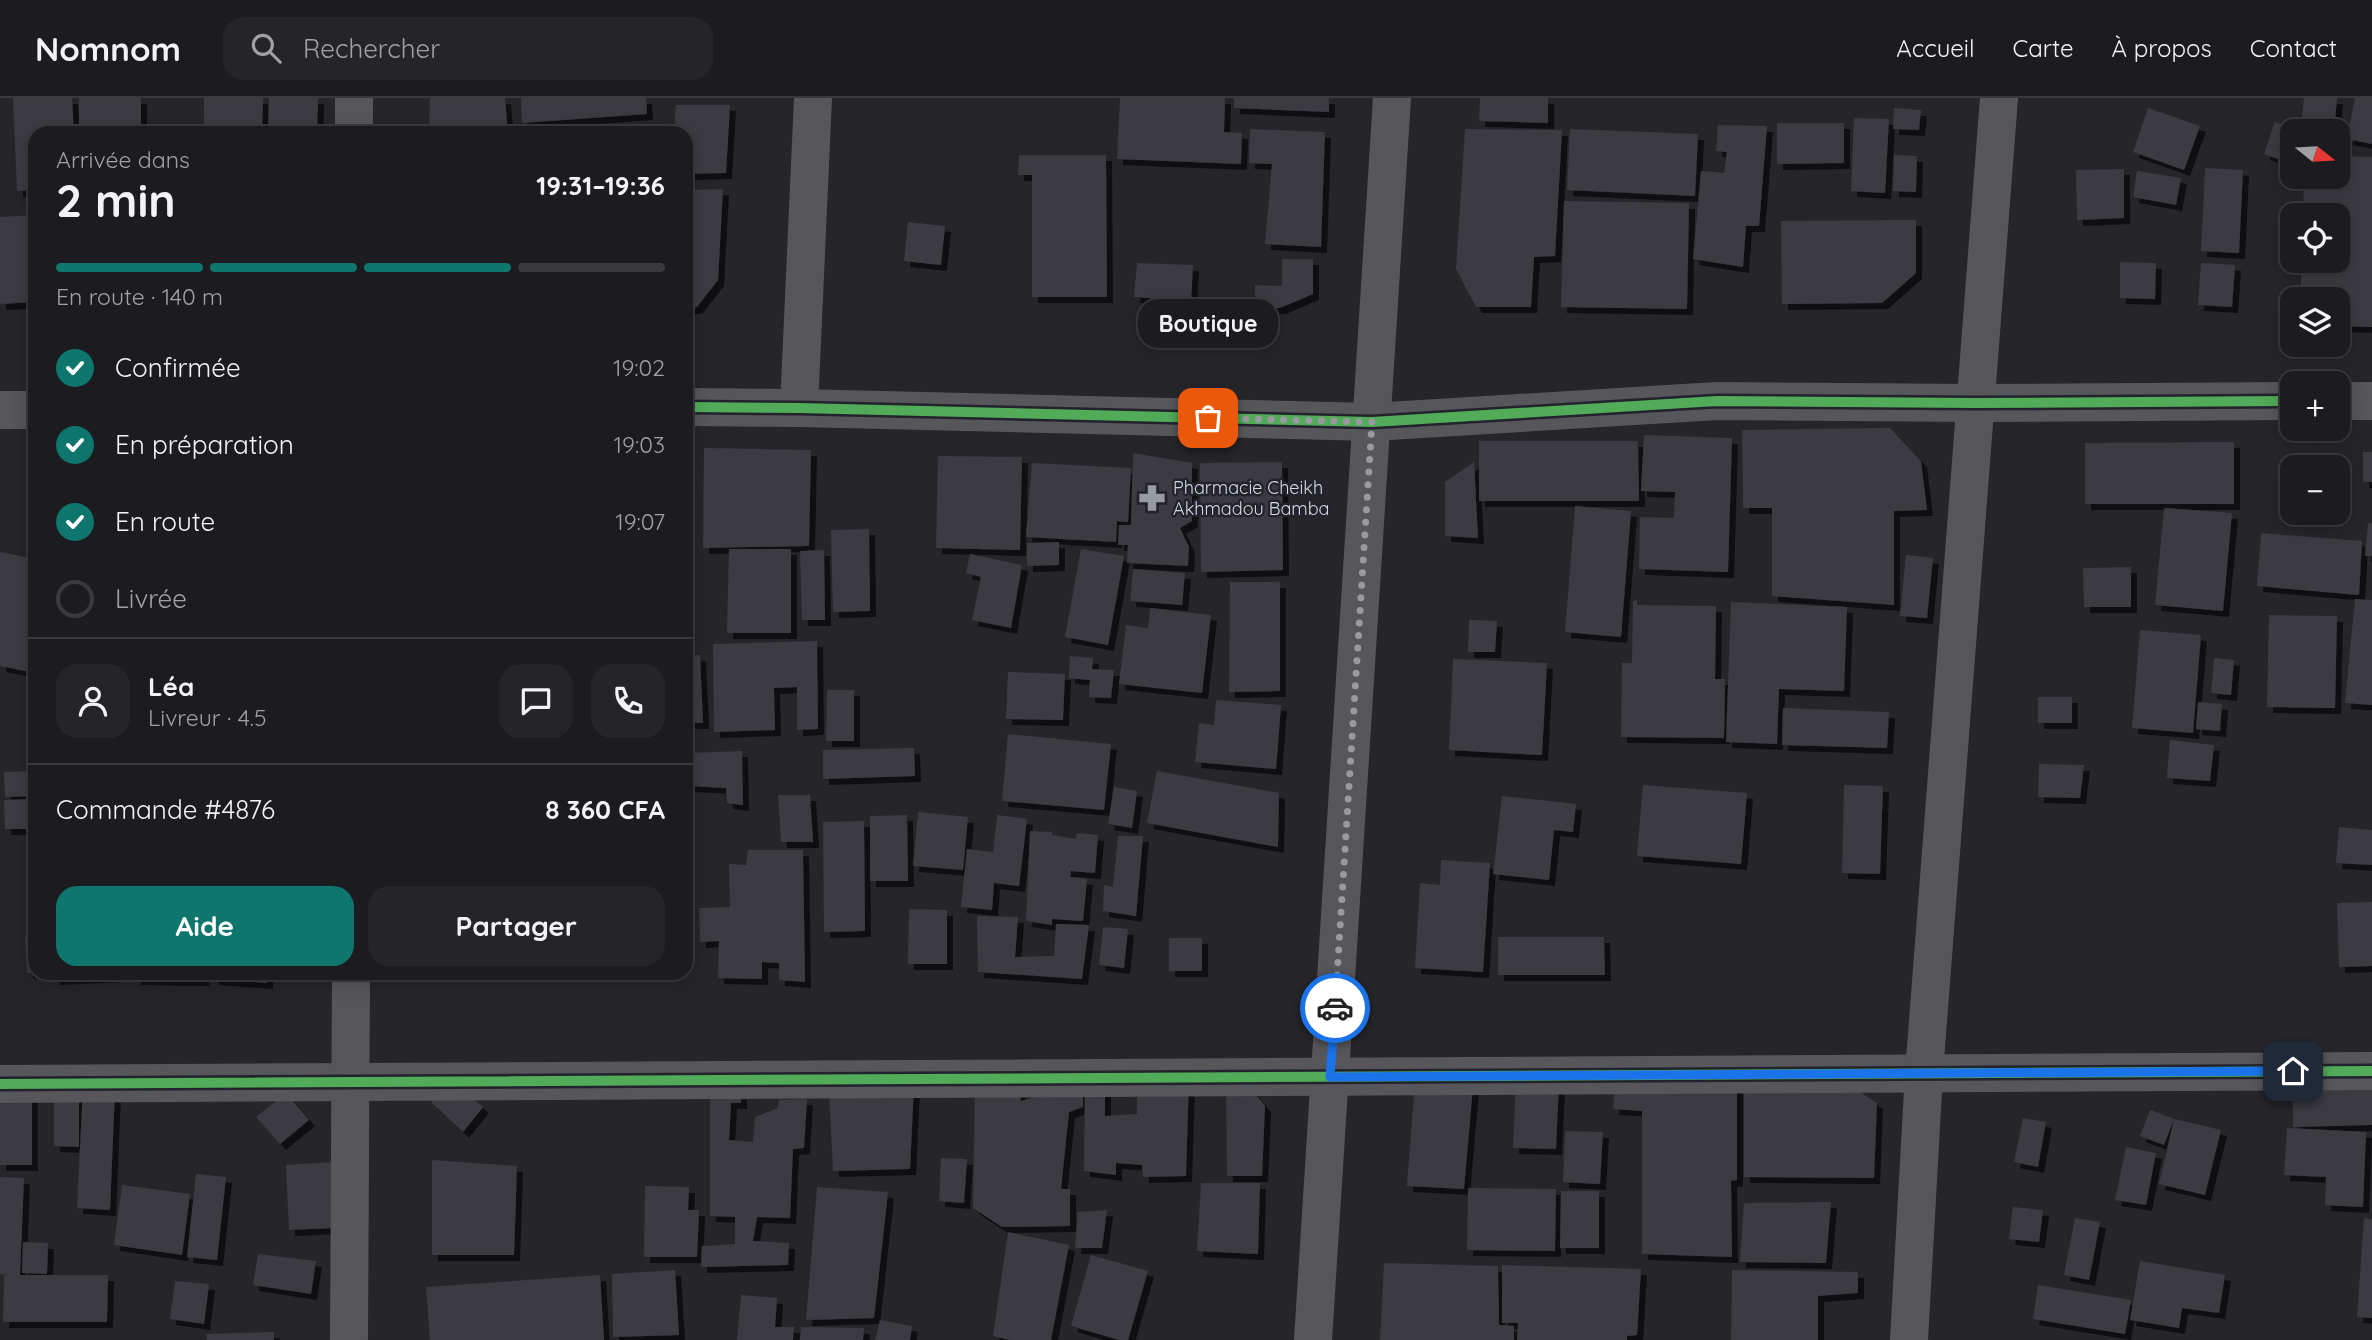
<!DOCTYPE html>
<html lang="fr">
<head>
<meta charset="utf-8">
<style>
  body { margin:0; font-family:Quicksand,sans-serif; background:#252529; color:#f1f3f6; height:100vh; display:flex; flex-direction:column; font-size:26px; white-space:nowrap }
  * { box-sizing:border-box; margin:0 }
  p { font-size:23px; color:#a0a1a5 }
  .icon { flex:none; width:38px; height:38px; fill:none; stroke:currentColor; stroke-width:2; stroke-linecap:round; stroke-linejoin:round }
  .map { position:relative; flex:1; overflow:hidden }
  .details { position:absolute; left:28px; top:28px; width:665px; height:854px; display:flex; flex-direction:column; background:#1c1c20; border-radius:21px; box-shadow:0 4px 18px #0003,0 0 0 2px #3a3a3e }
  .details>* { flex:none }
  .needle { width:46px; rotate:108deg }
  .tools { position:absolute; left:2280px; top:21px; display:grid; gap:14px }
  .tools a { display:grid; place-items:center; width:70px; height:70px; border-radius:14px; background:#1c1c20; box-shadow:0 4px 18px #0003,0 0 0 2px #3a3a3e; font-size:35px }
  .pin { position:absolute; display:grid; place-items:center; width:60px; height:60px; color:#fff; margin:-30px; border-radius:14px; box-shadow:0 4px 10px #0006 }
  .courier { position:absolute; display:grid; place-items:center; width:70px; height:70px; margin:-35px; border:5px solid #1a73e8; border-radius:50%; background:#fff; color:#222; box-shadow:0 2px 9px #0007 }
  .bubble { position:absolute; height:49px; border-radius:21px; background:#1c1c20; box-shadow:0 4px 18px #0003,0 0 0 2px #3a3a3e; font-size:23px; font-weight:700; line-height:49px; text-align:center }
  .summary em { font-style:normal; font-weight:700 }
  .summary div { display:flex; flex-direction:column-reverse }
  .summary { display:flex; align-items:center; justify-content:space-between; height:119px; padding:0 28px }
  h1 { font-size:46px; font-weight:700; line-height:52px }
  .bar { display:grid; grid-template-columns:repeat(4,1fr); gap:10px 7px; align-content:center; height:84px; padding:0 28px }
  .bar i { height:9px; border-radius:5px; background:#3a3a3e }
  .bar .active { background:#0f766e }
  .bar p { grid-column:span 4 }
  .line { display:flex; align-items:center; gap:18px; padding:0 28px; border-top:2px solid #3a3a3e }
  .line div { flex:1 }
  .round { display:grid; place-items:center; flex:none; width:74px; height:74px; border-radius:21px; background:#252529 }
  ol { padding:0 28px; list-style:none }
  li { display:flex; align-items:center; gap:21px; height:77px }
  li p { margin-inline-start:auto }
  li .icon { padding:7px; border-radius:50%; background:#0f766e; color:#fff; stroke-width:4 }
  li:last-child { color:#a0a1a5 }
  li i { width:38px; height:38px; border:4px solid #3a3a3e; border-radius:50% }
  .primary-button { display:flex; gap:14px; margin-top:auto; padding:14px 28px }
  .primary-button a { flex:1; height:80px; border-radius:21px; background:#0f766e; color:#fff; font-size:28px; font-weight:700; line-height:80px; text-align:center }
  .primary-button a+a { background:#252529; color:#f1f3f6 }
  header { display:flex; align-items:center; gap:42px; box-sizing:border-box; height:98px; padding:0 35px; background:#1c1c20; border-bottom:2px solid #3a3a3e }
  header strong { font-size:33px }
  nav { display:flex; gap:38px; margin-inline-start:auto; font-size:24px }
  .search { width:490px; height:63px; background:#252529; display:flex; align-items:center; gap:18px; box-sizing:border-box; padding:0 24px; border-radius:21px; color:#a0a1a5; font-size:26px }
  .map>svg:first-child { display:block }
  .building { fill:#3d3a43; filter:url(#shadow) }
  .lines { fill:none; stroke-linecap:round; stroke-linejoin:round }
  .minor { stroke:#57575b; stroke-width:38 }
  .cycleway-casing { stroke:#22232d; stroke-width:15 }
  .cycleway { stroke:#51ab58; stroke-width:10 }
  .done { stroke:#9999a0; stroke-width:7; stroke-dasharray:0 12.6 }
  .route { stroke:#1a73e8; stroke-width:9 }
  .labels { text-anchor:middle; stroke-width:5; stroke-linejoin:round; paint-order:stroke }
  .poi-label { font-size:18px; fill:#d7d8df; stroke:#22232d; text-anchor:start }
</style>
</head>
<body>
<header>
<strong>Nomnom</strong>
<div class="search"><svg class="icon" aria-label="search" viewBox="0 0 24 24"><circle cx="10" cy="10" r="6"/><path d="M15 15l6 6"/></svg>Rechercher</div>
<nav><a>Accueil</a><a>Carte</a><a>À propos</a><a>Contact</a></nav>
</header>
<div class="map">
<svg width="2372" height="1242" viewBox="0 0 2372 1242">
  <defs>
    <filter id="shadow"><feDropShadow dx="6" dy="6" stdDeviation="0" flood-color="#0009"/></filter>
  </defs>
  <rect width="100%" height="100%" fill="#25252a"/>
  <!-- building -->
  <g class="building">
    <path d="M13 0H72L74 35H35V92L17 93Z"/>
    <rect x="79" y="0" width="62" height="35"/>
    <path d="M204 0H263L262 35H204Z"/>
    <path d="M269 0H318L317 35H268Z"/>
    <path d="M430 0H505L508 35H429Z"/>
    <path d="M521 0H646L647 16 522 25Z"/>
    <path d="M1120 0H1225L1224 34 1242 35 1241 66 1117 61Z"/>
    <path d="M1234 0H1329V14L1234 10Z"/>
    <path d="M1480 0H1548V25L1479 23Z"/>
    <path d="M2304 0H2337L2335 21 2302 19Z"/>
    <path d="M2355 0H2372V46L2347 41Z"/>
    <path d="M676 7H730L726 75 686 76V35H657V33L674 32Z"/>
    <path d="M1894 10 1921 12 1919 32 1893 31Z"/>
    <path d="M2148 10 2200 28 2184 72 2133 54Z"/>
    <path d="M1854 20 1889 21 1885 95 1851 93Z"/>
    <path d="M2275 24 2299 33H2292V66L2264 56Z"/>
    <path d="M1777 25H1844V65L1777 66Z"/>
    <path d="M1718 27 1767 28 1759 128H1746L1743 169 1693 161 1701 73 1724 75 1727 54 1716 53Z"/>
    <path d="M1250 31 1325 34 1321 149 1265 146 1272 66 1249 65Z"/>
    <path d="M1465 31 1562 32 1555 158 1534 159 1531 209H1476L1456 171Z"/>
    <path d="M1570 31 1698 36 1695 98 1567 92Z"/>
    <path d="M1019 57H1106L1107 199H1032V77H1018Z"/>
    <path d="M1894 57 1917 58 1916 94 1893 93Z"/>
    <path d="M2338 58 2372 59V229L2338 228V201H2300L2302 163H2338V117H2303L2304 79H2338Z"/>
    <path d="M2205 70 2243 72 2239 155 2201 153Z"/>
    <path d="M2124 71V120L2077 122 2076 72Z"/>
    <path d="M2137 73 2181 80 2176 107 2133 99Z"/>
    <path d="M723 91 718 182 697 209 686 211V92Z"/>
    <path d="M1564 103 1689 105 1687 211 1561 209Z"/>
    <path d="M35 117V204L0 206V119Z"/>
    <path d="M1916 122V175L1882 205 1782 206 1781 123Z"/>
    <path d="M908 124 945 128 941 167 904 163Z"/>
    <path d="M1282 161H1313V196L1280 210H1255V187L1282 188Z"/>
    <path d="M2120 164 2156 165 2155 201 2120 200Z"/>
    <path d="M1137 165 1193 167 1191 203 1134 199Z"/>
    <path d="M2201 165 2235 167 2232 209 2198 207Z"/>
    <path d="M2286 207H2292V227L2286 226Z"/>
    <path d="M1890 330 1921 363 1927 412 1894 413V507L1772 498V410H1743L1742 332Z"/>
    <path d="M1644 337 1732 340 1728 474 1639 471 1640 419 1674 420 1675 394 1641 393Z"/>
    <path d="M1479 343H1638L1639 403H1479Z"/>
    <path d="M2234 344V406H2085V345Z"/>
    <path d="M704 350 811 352 809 448 703 450Z"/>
    <rect x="2363" y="354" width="9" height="30"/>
    <path d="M1133 355 1192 365V423L1180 430 1189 449 1188 468 1127 465 1128 447H1118L1119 427H1131Z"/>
    <path d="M938 358 1022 359 1020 452 936 450Z"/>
    <path d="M1282 364 1283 472 1201 474 1200 365Z"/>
    <path d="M1474 364 1478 440 1445 438V384Z"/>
    <path d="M1032 365 1131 370 1128 424 1117 423 1116 444 1026 439Z"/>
    <path d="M1575 408 1631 413 1621 539 1565 534Z"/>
    <path d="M2164 410 2232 415 2223 513 2155 507Z"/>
    <path d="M2368 425H2372V458H2365Z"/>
    <path d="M869 431 870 513 833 514 831 432Z"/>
    <path d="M2261 435 2362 443 2359 497 2257 488Z"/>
    <path d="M1059 444V467L1027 468V445Z"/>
    <path d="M729 451H791V535H727Z"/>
    <path d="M1081 451 1124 458 1108 547 1065 539Z"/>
    <path d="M824 452 825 522H802L800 453Z"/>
    <path d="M0 454 35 461V575L0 568Z"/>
    <path d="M970 456 1022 467 1011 530 972 522 981 479 966 475Z"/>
    <path d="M1906 457 1933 460 1927 520 1900 518Z"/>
    <path d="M2131 469V509H2084L2083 470Z"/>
    <path d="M1133 471 1185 475 1182 507 1130 503Z"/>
    <path d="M1230 484H1280V593L1229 594Z"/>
    <path d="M2355 501 2372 502V607L2345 605Z"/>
    <path d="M1637 502V507L1716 508 1715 581H1725L1724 640 1621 639 1622 565H1632L1633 503Z"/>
    <path d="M1731 504 1847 509 1844 593 1779 591 1777 646 1726 644Z"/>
    <path d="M1150 510 1211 517 1202 595 1119 586 1126 527 1148 530Z"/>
    <path d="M2269 517 2337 518 2335 610 2267 609Z"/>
    <path d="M1469 522 1497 523 1495 554H1468Z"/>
    <path d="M2140 532 2201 537 2193 635 2132 630Z"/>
    <path d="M817 543 818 631 797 632V589L774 590 775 632 714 634 713 546Z"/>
    <path d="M700 557 703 625H686V558Z"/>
    <path d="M1070 558 1093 560 1092 571 1114 572 1111 600 1089 599 1090 582 1069 580Z"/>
    <path d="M2214 560 2234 562 2231 597 2211 595Z"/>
    <path d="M1453 561 1547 565 1542 657 1449 652Z"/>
    <path d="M1008 574 1065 576 1063 622 1006 621Z"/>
    <path d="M827 592H854V643H826Z"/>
    <rect x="2038" y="599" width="34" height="26"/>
    <path d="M1216 602 1281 607 1276 671 1195 664 1199 625 1214 627Z"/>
    <path d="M2198 604 2222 606 2220 633 2196 631Z"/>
    <path d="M1783 610 1889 614 1887 650 1782 647Z"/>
    <path d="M1008 636 1111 646 1104 712 1002 703Z"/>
    <path d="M2170 642 2214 647 2210 683 2167 680Z"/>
    <path d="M914 650 915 678 823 681V652Z"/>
    <path d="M742 653 743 707 727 705 726 690 689 688 688 655Z"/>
    <path d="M2039 666 2084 667 2080 700 2038 699Z"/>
    <path d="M35 673V698L5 699 4 674Z"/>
    <path d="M1157 673 1279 695 1278 749 1147 725Z"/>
    <path d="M1643 687 1747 695 1741 766 1637 758Z"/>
    <path d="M1844 687 1883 688 1880 776 1842 775Z"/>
    <path d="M1114 689 1137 693 1132 730 1108 726Z"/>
    <path d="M778 697H810L813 744H781Z"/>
    <path d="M1502 698 1576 706 1573 734 1554 732 1549 782 1493 776Z"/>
    <path d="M35 701V731H5L4 702Z"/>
    <path d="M918 714 968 719 963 772 913 768Z"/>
    <path d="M907 717 908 783H870V718Z"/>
    <path d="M997 717 1027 721 1019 788 994 785 992 812 961 809 967 751 993 754Z"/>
    <path d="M864 723 865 833 824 834 823 724Z"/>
    <path d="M2339 729 2372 732V767L2336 765Z"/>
    <path d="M1030 733 1052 734V737L1076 741 1077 735 1098 737 1095 775 1071 773 1070 779 1087 781 1083 823 1052 821V827L1026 823Z"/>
    <path d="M1118 738H1143L1136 818 1103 813 1104 787 1113 789Z"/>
    <path d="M748 752H803L805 884 779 882V865L762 864V881L718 880 719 843 700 844 699 810 730 809 729 766 746 767Z"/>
    <path d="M1441 762 1490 765 1483 874 1415 870 1420 785 1440 787Z"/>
    <path d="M2372 804V868L2339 869 2337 805Z"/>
    <path d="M909 811 947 812V866H908Z"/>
    <path d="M977 818 1018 819 1015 859 1054 858 1056 826 1089 827 1082 881 978 874Z"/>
    <path d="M1103 829 1128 831 1124 870 1099 867Z"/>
    <path d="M25 839H35V874L27 875Z"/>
    <path d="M1498 839H1604L1605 877H1498Z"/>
    <rect x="1169" y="840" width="33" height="33"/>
    <path d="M54 875H117V878L54 881Z"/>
    <path d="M135 875H203V882L135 881Z"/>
    <path d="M213 875H267V885L213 881Z"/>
    <path d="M2372 977V1027L2293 1029 2292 979Z"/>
    <path d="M1189 978 1186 1078 1143 1079 1142 1067 1116 1065V1077L1084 1073 1085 984 1105 981V1018L1137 1016V979Z"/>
    <path d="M1744 978 1840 981 1877 1005 1874 1080 1744 1079Z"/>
    <path d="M1737 980V1082L1731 1083 1732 1159 1642 1156V1013L1613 1011 1615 988Z"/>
    <path d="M1017 982 1021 1003 1083 987V1009L1069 1014 1061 1091H1070V1128L1002 1129 973 1110 975 989Z"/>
    <path d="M1415 983 1473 988 1464 1091 1407 1088Z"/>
    <path d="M1516 983 1559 984 1556 1051 1513 1050Z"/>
    <path d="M453 984 483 1009 463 1034 431 1004Z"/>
    <path d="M1245 984 1265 1008 1262 1078H1227L1226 985Z"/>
    <path d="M914 986 910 1071 833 1073 829 990Z"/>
    <path d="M54 987H79V1049L54 1048Z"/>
    <path d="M83 989 115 991 110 1112 77 1110Z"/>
    <rect x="0" y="995" width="32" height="72"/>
    <path d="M286 995 309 1022 280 1046 256 1019Z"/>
    <path d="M710 995 741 996V1005H731L729 1042 753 1044 755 1019 778 1010 779 1002 807 1001 804 1050 793 1051 790 1120 757 1119 753 1143 789 1145 788 1167 701 1169 702 1148 735 1146V1119L710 1118Z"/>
    <path d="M2150 1012 2174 1021 2164 1047 2140 1038Z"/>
    <path d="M2023 1020 2046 1024 2038 1069 2014 1064Z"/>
    <path d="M2174 1021 2221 1032 2205 1097 2159 1086Z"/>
    <path d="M2287 1030 2366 1034 2363 1109 2325 1107 2326 1079 2284 1077Z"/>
    <path d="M1565 1033 1603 1034 1600 1086 1563 1084Z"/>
    <path d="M2126 1049 2156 1055 2146 1107 2115 1102Z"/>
    <path d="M941 1060 967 1061 964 1105 939 1103Z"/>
    <path d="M432 1062 517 1068 514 1157H432Z"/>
    <path d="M332 1064V1130L289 1132 286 1067Z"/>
    <path d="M196 1076 226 1079 217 1162 187 1159Z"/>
    <path d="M0 1079 24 1080 20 1177H108L107 1224H3L4 1177H12L0 1176Z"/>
    <path d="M1201 1085H1260L1258 1156 1197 1153Z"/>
    <path d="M122 1087 190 1096 182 1157 114 1147Z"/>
    <path d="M645 1088 689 1089 688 1112H699L697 1159H644Z"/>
    <path d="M817 1089 888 1094 874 1220 806 1222Z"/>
    <path d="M1468 1090 1556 1091 1555 1153 1467 1152Z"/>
    <path d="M1561 1093H1599V1150H1560Z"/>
    <path d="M1831 1104 1826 1165 1740 1164 1744 1105Z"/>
    <path d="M2013 1109 2043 1112 2039 1144 2009 1141Z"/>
    <path d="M1107 1112 1102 1150H1075L1078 1114Z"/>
    <path d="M2075 1120 2100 1124 2089 1182 2064 1177Z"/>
    <path d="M2364 1120 2372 1121V1220L2357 1219Z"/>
    <path d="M1008 1134 1069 1147 1051 1242H1010L993 1238Z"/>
    <path d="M23 1144 48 1145 47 1176 22 1175Z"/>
    <path d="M258 1156 316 1163 311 1196 253 1187Z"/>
    <path d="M1091 1157 1148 1173 1128 1242H1119L1071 1228Z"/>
    <path d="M2140 1163 2225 1177 2219 1215 2182 1210 2179 1230 2130 1222Z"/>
    <path d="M1384 1165 1498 1168 1499 1227 1514 1228V1242H1380Z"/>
    <path d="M1502 1167 1641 1171 1637 1237 1627 1238V1242H1517L1518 1225H1502Z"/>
    <path d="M675 1172 679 1237 613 1239 612 1176Z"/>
    <path d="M1732 1172 1858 1174V1195L1818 1198V1242H1731Z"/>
    <path d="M600 1177 604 1242H430L426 1189Z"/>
    <path d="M175 1183 209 1186 204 1226 170 1221Z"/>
    <path d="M2038 1187 2131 1202 2125 1236 2033 1221Z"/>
    <path d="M741 1197 777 1200 775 1229H794L793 1242H737Z"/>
    <path d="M880 1222 912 1228 910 1242H875Z"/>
    <path d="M801 1229 864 1230 863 1242H800Z"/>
    <path d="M274 1234V1242H207L206 1236Z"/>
  </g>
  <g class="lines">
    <!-- minor -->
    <g class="minor">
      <path d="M354 35V0"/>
      <path d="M2338 303H2372"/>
      <path d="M686 309 799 310 1372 324 1717 303 1976 305 2292 303"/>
      <path d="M799 310 813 0"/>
      <path d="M0 312H35"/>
      <path d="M0 986 2372 973"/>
      <path d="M349 1242 351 875"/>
      <path d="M1313 1242 1392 0"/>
      <path d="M1909 1242 1924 975 1999 0"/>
    </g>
    <defs>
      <g id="cycleway">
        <path d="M686 309 799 310 1372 324 1717 303 1976 305 2292 303"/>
        <path d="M0 986 2372 973"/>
      </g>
    </defs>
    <!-- cycleway casing -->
    <use href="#cycleway" class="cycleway-casing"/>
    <!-- cycleway -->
    <use href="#cycleway" class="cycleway"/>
  </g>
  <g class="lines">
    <!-- done -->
    <path class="done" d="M1208 320 1372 324 1335 910"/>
    <!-- route -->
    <path class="route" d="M1335 910 1330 979 2293 973"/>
  </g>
  <!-- icons -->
  <defs>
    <symbol id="pharmacy-bare" viewBox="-9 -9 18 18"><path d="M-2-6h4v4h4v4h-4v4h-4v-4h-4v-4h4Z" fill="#9999a0" stroke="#22232d" stroke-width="2.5" paint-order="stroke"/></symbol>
  </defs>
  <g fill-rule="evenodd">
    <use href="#pharmacy-bare" x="1133" y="381" width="38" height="38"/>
  </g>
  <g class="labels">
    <!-- poi labels -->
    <g class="poi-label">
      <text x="1173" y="396">Pharmacie Cheikh<tspan x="1173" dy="21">Akhmadou Bamba</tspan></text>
    </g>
  </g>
</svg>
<div class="tools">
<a><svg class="needle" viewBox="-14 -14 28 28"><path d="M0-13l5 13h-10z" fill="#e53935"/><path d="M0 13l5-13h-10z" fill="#a0a1a5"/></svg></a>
<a><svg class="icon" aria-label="locate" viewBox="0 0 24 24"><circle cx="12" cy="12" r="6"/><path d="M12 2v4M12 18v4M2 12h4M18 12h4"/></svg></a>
<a><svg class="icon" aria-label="layers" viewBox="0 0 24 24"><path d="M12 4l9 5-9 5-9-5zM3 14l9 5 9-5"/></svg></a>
<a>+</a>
<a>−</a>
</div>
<div class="pin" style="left:1208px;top:320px;background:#ea580c"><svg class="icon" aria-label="bag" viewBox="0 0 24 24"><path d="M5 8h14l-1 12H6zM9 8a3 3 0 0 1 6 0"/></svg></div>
<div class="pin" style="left:2293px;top:973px;background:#1f2937"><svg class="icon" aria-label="home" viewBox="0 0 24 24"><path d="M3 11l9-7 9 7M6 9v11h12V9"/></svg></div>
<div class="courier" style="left:1335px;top:910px"><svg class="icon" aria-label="car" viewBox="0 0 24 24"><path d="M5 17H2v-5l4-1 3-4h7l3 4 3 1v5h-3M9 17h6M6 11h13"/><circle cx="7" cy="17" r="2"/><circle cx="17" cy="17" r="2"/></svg></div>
<div class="bubble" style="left:1138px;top:201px;width:140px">Boutique</div>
<section class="details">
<div class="summary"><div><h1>2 min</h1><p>Arrivée dans</p></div><em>19:31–19:36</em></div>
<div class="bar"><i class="active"></i><i class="active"></i><i class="active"></i><i></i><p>En route · 140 m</p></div>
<ol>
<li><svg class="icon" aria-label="check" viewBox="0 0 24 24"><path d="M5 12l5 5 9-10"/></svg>Confirmée<p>19:02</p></li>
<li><svg class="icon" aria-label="check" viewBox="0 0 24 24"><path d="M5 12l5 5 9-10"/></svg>En préparation<p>19:03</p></li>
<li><svg class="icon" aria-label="check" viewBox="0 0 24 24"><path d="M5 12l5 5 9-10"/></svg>En route<p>19:07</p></li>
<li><i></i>Livrée</li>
</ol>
<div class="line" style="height:126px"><a class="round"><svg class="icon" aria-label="person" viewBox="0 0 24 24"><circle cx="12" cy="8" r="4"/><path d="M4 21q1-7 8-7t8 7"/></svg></a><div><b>Léa</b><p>Livreur · 4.5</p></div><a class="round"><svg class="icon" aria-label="chat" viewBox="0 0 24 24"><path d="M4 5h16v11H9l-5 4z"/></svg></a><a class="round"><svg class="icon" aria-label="phone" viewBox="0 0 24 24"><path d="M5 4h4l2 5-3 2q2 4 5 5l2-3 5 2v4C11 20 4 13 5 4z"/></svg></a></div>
<div class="line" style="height:91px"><div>Commande #4876</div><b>8 360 CFA</b></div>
<div class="primary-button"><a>Aide</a><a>Partager</a></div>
</section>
</div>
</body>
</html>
